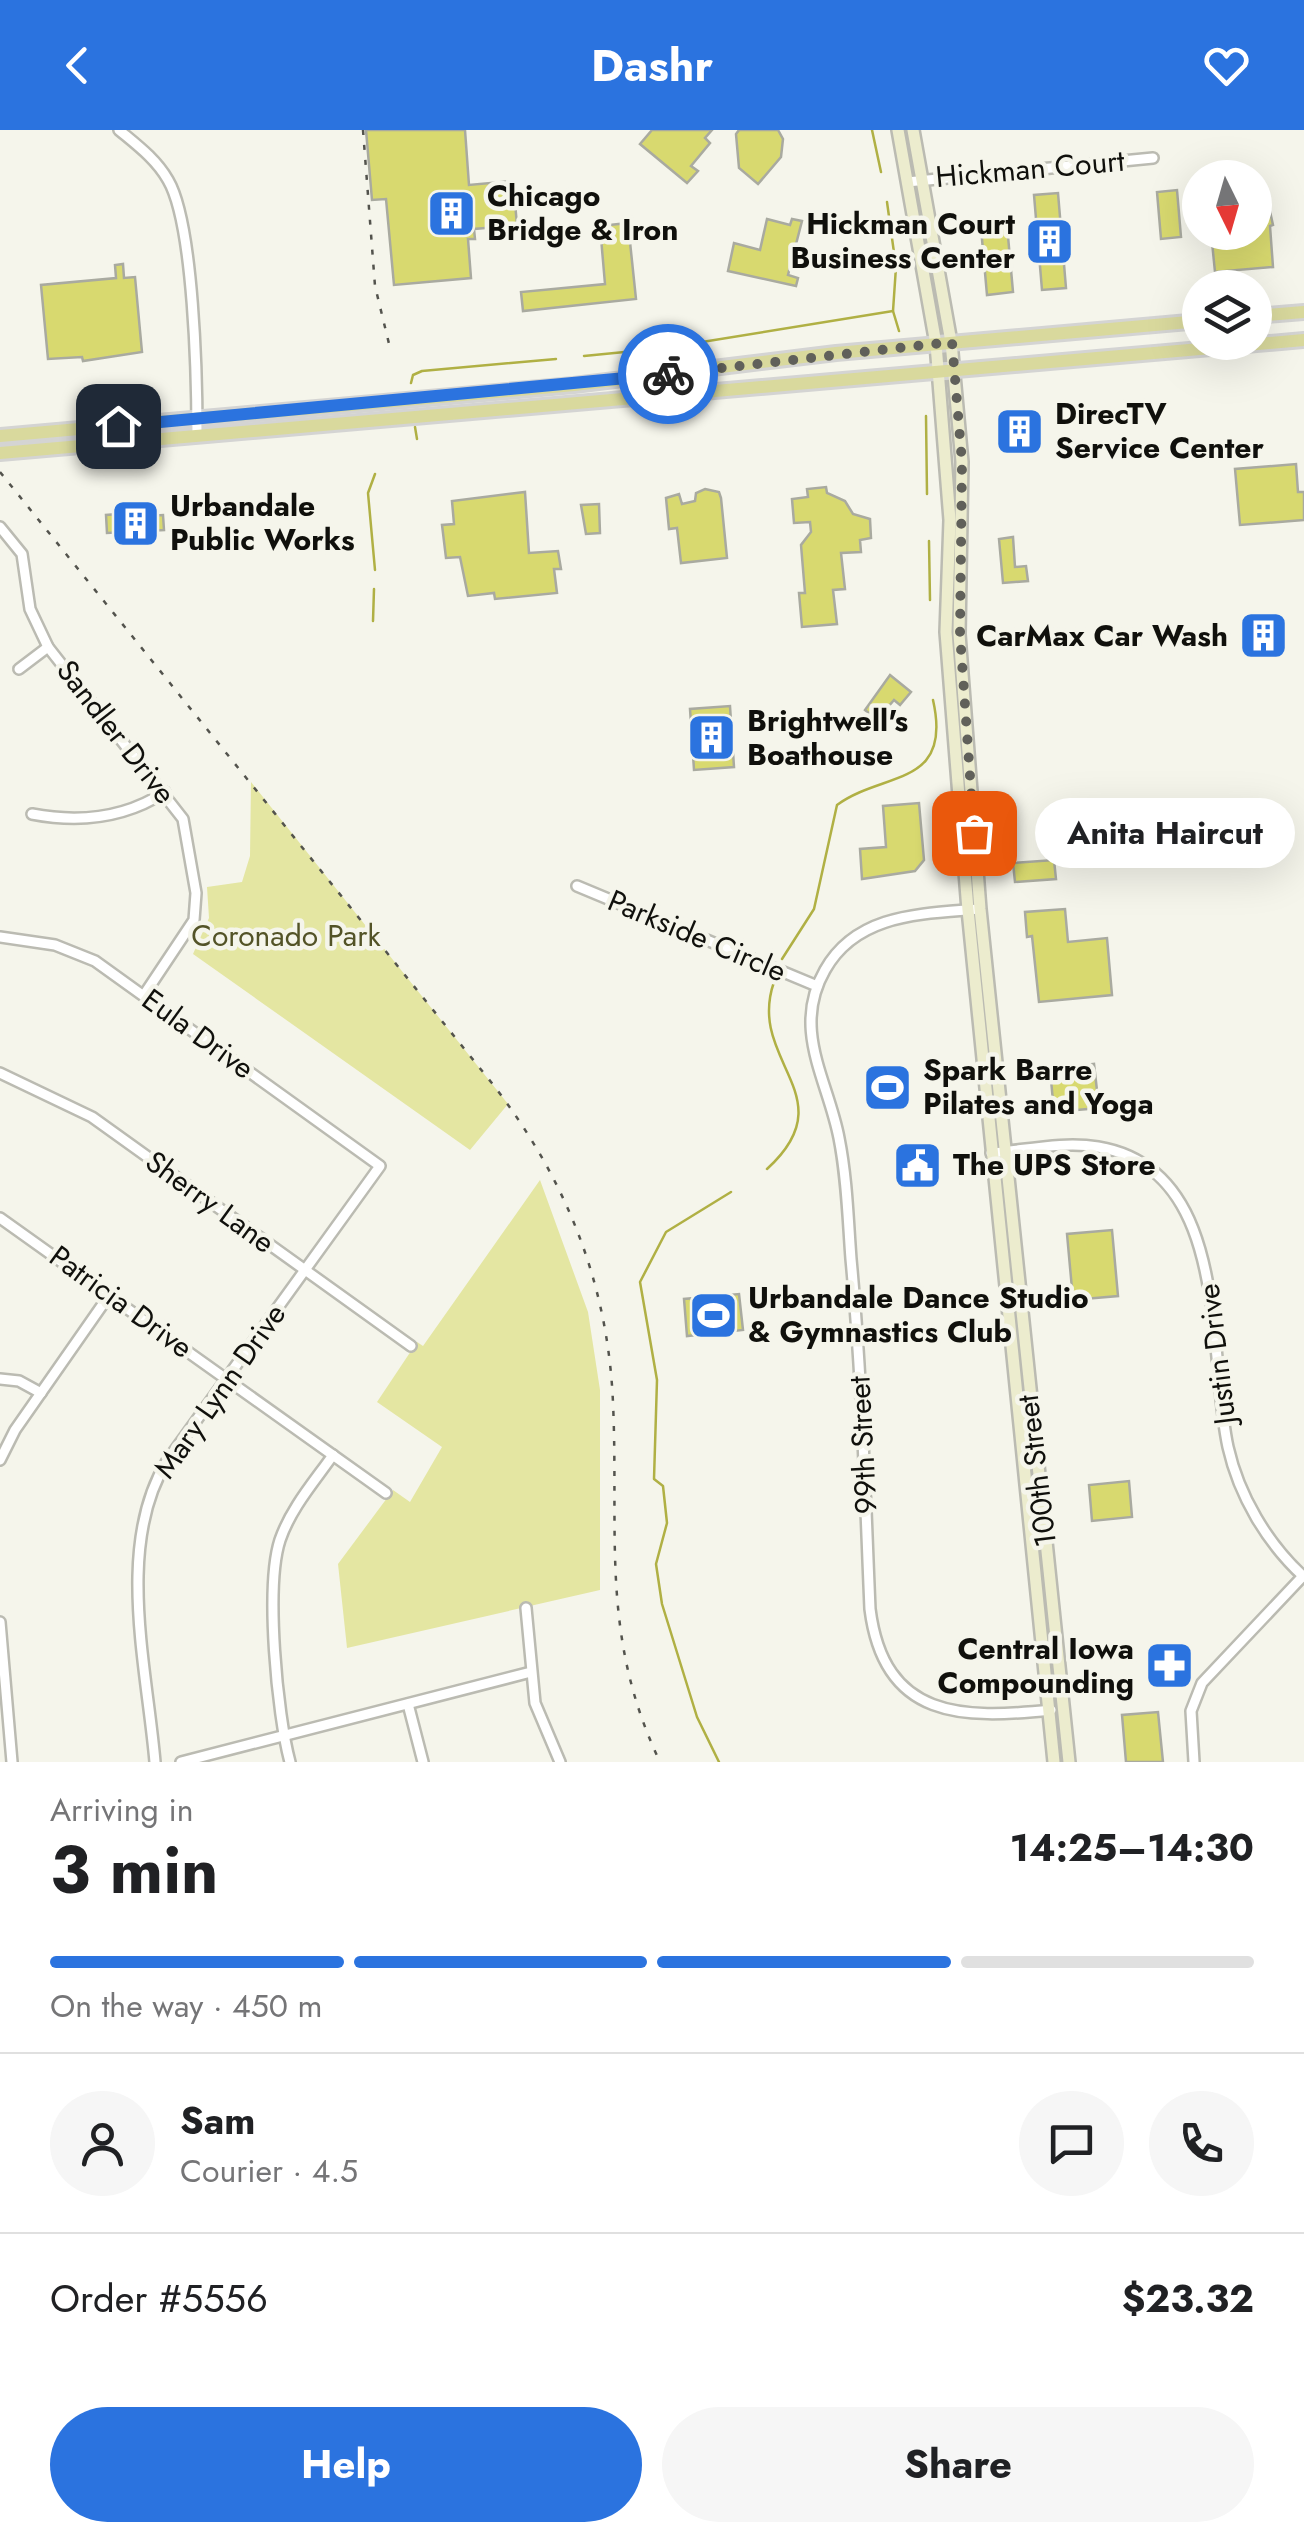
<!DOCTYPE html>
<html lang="en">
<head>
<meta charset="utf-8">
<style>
  body { margin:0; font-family:Jost,sans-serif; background:#f6f6f6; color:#202124; height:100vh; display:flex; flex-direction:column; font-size:38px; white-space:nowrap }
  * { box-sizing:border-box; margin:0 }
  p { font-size:32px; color:#757577 }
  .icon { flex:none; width:55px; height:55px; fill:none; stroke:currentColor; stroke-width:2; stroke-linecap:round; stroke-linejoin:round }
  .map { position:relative; height:1632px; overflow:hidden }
  .drawer { display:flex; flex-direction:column; background:#fff; flex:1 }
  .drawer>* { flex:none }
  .needle { width:65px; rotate:175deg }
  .tools { position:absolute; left:1182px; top:30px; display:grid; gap:20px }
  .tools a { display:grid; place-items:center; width:90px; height:90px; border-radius:50%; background:#fff; box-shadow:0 10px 40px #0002; font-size:50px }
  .pin { position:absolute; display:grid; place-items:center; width:85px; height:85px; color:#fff; margin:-42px; border-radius:20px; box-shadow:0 5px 15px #0006 }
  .courier { position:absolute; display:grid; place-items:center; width:100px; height:100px; margin:-50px; border:8px solid #2b73df; border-radius:50%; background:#fff; color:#222; box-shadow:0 2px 12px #0007 }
  .bubble { position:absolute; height:70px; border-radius:35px; background:#fff; box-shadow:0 10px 40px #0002; font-size:32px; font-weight:700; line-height:70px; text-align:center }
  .headline em { font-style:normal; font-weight:700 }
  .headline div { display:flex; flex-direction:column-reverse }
  .headline { display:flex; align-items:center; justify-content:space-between; height:170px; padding:0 50px }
  h1 { font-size:65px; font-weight:700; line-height:75px }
  .bar { display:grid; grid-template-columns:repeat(4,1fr); gap:15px 10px; align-content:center; height:120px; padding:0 50px }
  .bar i { height:12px; border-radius:8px; background:#e0e0e0 }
  .bar .selected { background:#2b73df }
  .bar p { grid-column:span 4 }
  .line { display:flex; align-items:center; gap:25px; padding:0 50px; border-top:2px solid #e0e0e0 }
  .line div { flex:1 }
  .round { display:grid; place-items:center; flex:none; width:105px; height:105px; border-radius:52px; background:#f6f6f6 }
  .action { display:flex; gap:20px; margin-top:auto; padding:20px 50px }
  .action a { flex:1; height:115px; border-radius:60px; background:#2b73df; color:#fff; font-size:40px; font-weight:700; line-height:115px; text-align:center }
  .action a+a { background:#f6f6f6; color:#202124 }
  header { display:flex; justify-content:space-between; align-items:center; height:130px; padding:0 50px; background:#2b73df; color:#fff; font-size:45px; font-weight:700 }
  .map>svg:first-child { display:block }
  .green { fill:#e4e6a2 }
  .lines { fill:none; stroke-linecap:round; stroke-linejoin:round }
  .stream { stroke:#b0b044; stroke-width:2.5 }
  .building { fill:#d8d96f; stroke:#a9aaa0; stroke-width:2.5 }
  .minor-casing { stroke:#bbbbb2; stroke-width:14 }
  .secondary-casing { stroke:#bbbbb2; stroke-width:16 }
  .primary-casing { stroke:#d4d4d3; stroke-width:18 }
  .minor { stroke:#fff; stroke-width:9 }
  .secondary { stroke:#ececce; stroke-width:11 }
  .primary { stroke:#d9d99d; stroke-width:12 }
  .rail { stroke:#53534d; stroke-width:2.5; stroke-dasharray:5 10; stroke-linecap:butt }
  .done { stroke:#60605a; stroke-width:10; stroke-dasharray:0 18 }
  .route { stroke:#2b73df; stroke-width:12 }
  .labels { text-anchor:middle; stroke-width:9; stroke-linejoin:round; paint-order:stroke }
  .street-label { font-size:30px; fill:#10100c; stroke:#f5f5eb }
  .poi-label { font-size:30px; font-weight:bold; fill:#10100c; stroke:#f5f5eb; text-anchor:start }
  .park-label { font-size:30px; fill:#535327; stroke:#f5f5eb }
</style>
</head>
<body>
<header><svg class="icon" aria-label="back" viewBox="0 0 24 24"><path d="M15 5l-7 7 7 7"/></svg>Dashr<svg class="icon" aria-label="heart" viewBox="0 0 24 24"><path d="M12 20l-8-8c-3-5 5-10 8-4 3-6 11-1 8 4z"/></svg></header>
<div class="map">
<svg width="1304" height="1632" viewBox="0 0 1304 1632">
  <rect width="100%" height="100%" fill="#f5f5eb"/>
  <!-- green -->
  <g class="green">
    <path d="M251 652 508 974 470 1020 193 824 209 788 207 757 242 752 250 726Z"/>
    <path d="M540 1050 588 1182 600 1260V1460L347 1518 338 1434 393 1360 410 1372 442 1317 377 1272 417 1212 423 1216Z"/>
  </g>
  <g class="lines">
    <!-- stream -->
    <g class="stream">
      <path d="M872 0 881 42"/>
      <path d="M887 72 896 137 893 181 899 201"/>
      <path d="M584 226 665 218 893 181"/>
      <path d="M411 253 413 245 422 241 556 229"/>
      <path d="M926 286 927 364"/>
      <path d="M415 297 417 309"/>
      <path d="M375 344 368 363 375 440"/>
      <path d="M929 411 930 470"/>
      <path d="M373 491 374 459"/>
      <path d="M782 829 814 779 837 675C883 641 953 658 933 570"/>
      <path d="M767 1039C847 966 746 932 774 852"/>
      <path d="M719 1632 697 1587 662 1474 656 1434 667 1393 663 1356 654 1349 657 1250 640 1152 666 1102 731 1062"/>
    </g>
  </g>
  <!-- building -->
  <g class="building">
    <path d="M366 0H465L469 55 513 51 517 95 509 96 510 106 499 107 498 97 474 99 475 109H468L471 148 394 155 386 69 372 70Z"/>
    <path d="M652 0H712L705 8 710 13 691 36 698 41 687 53 640 14Z"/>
    <path d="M739 0H778L783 9 781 27 758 54 739 38 736 4Z"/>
    <path d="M1177 60 1181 107 1161 109 1157 62Z"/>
    <path d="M1058 63 1066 158 1042 160 1034 65Z"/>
    <path d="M1267 68 1273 95 1270 96 1273 137 1215 142 1211 102H1255V69Z"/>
    <path d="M767 89 790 95 792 89 802 91 788 145 798 148 796 156 728 141 734 113 760 120Z"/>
    <path d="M628 93 636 169 523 181 521 162 605 154 600 96Z"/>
    <path d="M1007 95 1013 162 987 165 981 98Z"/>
    <path d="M123 134 124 148 135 147 142 222 83 231 82 227 48 229 41 155 116 148 115 135Z"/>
    <path d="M1296 334 1298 362H1304V390L1240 395 1235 339Z"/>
    <path d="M826 357 827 363 845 371 853 384 870 389 871 408 860 410 861 422 841 423 845 459 833 460 837 494 802 497 799 463H805L801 415 811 402 810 392 794 393 792 369 808 367 807 359Z"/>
    <path d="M705 359 719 362 721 368 727 428 681 433 677 398 669 399 666 368 679 364 682 374 695 371 696 363Z"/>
    <path d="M525 362 529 423 558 421 561 439H554L557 463 495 469 494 463 468 466 460 427 446 428 442 395 454 394 452 371Z"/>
    <path d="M599 374 600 403 586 404 581 375Z"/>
    <path d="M145 382 146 386 163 385 164 400 107 403 106 385Z"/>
    <path d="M1013 407 1015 437 1026 436 1028 451 1003 453 999 409Z"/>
    <path d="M890 545 911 562 900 575 894 570 877 590 865 580Z"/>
    <path d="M730 576 734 637 694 640 690 579Z"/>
    <path d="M919 673 924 730 915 741 862 749 860 719 886 717 883 676Z"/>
    <path d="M1054 730 1056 749 1015 752 1013 733Z"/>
    <path d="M1065 779 1068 812 1107 808 1112 865 1039 872 1032 806 1027 807 1025 782Z"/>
    <path d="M1094 934 1099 978 1054 982 1050 939Z"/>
    <path d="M1112 1100 1118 1166 1073 1170 1067 1104Z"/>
    <path d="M739 1164 743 1200 687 1206 684 1169Z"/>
    <path d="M1129 1351 1132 1387 1092 1391 1089 1355Z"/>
    <path d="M1158 1582 1163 1632H1126L1122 1585Z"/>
  </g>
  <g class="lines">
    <defs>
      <g id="minor">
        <path d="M119 0C137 15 156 29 168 50 194 94 197 250 197 305"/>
        <path d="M907 52 1153 28"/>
        <path d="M0 397 22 424 30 479 48 517 183 689 196 763 194 790 144 865"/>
        <path d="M19 539 48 517"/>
        <path d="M32 684C79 693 125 688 165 662"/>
        <path d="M577 756 817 856"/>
        <path d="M980 779C922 784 857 783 825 840 791 899 828 950 839 1008 847 1048 848 1089 851 1129 862 1246 865 1363 870 1479 884 1590 963 1589 1051 1580"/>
        <path d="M0 807 55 815 95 831 380 1036 167 1331C115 1415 147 1538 155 1632"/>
        <path d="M0 943 92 987 411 1216"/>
        <path d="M991 1023C1026 1020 1064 1011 1098 1017 1231 1039 1207 1222 1228 1317 1239 1366 1267 1413 1304 1447"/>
        <path d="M0 1088 386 1363"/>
        <path d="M0 1249 19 1251 41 1263"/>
        <path d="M0 1330 15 1300 110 1164"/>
        <path d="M526 1478 535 1573 560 1632"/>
        <path d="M0 1492 12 1632"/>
        <path d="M408 1574 423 1632"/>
        <path d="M181 1632 531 1542"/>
        <path d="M290 1632C277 1584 265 1456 280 1410 291 1378 314 1352 333 1325"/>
        <path d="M1194 1632 1191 1581 1202 1553 1303 1446"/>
      </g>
      <g id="secondary">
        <path d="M898 0 936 214 950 390 946 502 968 780 1054 1632"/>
        <path d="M913 0 951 212 962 332 959 504 980 779 1069 1632"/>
      </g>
      <g id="primary">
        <path d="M1255 186 1304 182"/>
        <path d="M0 306 574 255 836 223 1200 191"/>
        <path d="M0 323 1304 210"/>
      </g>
    </defs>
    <!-- minor casing -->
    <use href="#minor" class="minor-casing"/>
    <!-- secondary casing -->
    <use href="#secondary" class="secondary-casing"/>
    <!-- primary casing -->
    <use href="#primary" class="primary-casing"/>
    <!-- minor -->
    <use href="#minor" class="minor"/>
    <!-- secondary -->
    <use href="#secondary" class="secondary"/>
    <!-- primary -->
    <use href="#primary" class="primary"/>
    <!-- rail -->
    <g class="rail">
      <path d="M363 0 375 156 391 222"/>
      <path d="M0 342 491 952C565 1047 608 1152 613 1273 619 1405 600 1506 660 1632"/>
    </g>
  </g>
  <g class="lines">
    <!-- done -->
    <path class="done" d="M668 244 952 212 962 332 960 504 974 703"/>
    <!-- route -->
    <path class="route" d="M118 296 668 244"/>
  </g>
  <!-- icons -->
  <defs>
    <symbol id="building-square" viewBox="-11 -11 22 22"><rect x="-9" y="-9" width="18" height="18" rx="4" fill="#2b73df" stroke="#f5f5eb"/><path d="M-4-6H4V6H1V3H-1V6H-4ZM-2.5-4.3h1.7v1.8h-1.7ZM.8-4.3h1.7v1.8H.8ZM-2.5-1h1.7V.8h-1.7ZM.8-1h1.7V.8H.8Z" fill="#fff"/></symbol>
    <symbol id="stadium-square" viewBox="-11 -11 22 22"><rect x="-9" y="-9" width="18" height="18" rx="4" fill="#2b73df" stroke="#f5f5eb"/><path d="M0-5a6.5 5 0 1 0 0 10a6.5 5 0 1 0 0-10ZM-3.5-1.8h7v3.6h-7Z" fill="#fff"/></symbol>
    <symbol id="civic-square" viewBox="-11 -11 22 22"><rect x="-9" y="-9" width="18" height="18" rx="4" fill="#2b73df" stroke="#f5f5eb"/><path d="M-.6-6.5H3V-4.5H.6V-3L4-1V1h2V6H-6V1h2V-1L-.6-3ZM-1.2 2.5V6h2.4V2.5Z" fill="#fff"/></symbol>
    <symbol id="pharmacy-square" viewBox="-11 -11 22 22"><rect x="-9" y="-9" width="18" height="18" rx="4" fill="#2b73df" stroke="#f5f5eb"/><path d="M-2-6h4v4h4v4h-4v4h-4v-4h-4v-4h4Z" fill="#fff"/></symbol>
  </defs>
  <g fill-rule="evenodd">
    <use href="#building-square" x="424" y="56" width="55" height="55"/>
    <use href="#building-square" x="1022" y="84" width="55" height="55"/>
    <use href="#building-square" x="992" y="274" width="55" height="55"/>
    <use href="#building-square" x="108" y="366" width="55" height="55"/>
    <use href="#building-square" x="1236" y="478" width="55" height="55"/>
    <use href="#building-square" x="684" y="580" width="55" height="55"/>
    <use href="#stadium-square" x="860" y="930" width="55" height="55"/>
    <use href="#civic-square" x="890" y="1008" width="55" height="55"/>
    <use href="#stadium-square" x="686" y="1158" width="55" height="55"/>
    <use href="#pharmacy-square" x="1142" y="1508" width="55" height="55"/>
  </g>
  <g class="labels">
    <!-- street labels -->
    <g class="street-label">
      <text transform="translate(1030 39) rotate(-5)" y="10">Hickman Court</text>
      <text transform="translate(116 602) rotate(52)" y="10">Sandler Drive</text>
      <text transform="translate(697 806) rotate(23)" y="10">Parkside Circle</text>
      <text transform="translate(198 904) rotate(36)" y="10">Eula Drive</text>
      <text transform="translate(210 1072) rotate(36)" y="10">Sherry Lane</text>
      <text transform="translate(121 1172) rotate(36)" y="10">Patricia Drive</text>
      <text transform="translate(1217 1224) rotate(-97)" y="10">Justin Drive</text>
      <text transform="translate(220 1261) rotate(-55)" y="10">Mary Lynn Drive</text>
      <text transform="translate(863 1315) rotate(-93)" y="10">99th Street</text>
      <text transform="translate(1037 1341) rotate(-97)" y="10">100th Street</text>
    </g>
    <!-- poi labels -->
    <g class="poi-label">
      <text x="487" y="76">Chicago<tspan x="487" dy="34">Bridge &amp; Iron</tspan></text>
      <text x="1015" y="104" text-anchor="end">Hickman Court<tspan x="1015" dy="34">Business Center</tspan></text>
      <text x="1055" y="294">DirecTV<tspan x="1055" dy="34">Service Center</tspan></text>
      <text x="170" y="386">Urbandale<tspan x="170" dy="34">Public Works</tspan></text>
      <text x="1228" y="516" text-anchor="end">CarMax Car Wash</text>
      <text x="747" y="601">Brightwell's<tspan x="747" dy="34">Boathouse</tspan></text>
      <text x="923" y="950">Spark Barre<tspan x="923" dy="34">Pilates and Yoga</tspan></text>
      <text x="953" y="1045">The UPS Store</text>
      <text x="748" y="1178">Urbandale Dance Studio<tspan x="748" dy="34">&amp; Gymnastics Club</tspan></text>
      <text x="1134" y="1529" text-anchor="end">Central Iowa<tspan x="1134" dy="34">Compounding</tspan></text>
    </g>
    <!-- park labels -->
    <g class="park-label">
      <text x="286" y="816">Coronado Park</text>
    </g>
  </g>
</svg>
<div class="tools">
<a><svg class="needle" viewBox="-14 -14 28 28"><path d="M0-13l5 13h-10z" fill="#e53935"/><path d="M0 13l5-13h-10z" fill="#757577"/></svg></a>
<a><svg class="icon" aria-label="layers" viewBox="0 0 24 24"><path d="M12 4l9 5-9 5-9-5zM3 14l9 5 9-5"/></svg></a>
</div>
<div class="pin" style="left:974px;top:703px;background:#ea580c"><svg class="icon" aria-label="bag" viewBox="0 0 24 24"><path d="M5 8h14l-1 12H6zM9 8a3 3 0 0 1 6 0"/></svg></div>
<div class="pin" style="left:118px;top:296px;background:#1f2937"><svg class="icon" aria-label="home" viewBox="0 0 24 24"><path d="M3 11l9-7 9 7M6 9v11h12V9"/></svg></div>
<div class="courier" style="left:668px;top:244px"><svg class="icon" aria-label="bike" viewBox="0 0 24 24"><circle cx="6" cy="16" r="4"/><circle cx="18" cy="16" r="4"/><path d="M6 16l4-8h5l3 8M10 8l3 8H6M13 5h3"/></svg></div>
<div class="bubble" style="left:1035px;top:668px;width:260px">Anita Haircut</div>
</div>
<section class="drawer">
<div class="headline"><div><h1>3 min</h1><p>Arriving in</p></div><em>14:25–14:30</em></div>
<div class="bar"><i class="selected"></i><i class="selected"></i><i class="selected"></i><i></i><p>On the way · 450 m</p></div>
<div class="line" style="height:180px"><a class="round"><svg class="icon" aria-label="person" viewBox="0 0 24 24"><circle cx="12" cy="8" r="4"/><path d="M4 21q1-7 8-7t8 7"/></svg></a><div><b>Sam</b><p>Courier · 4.5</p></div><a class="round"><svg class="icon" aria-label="chat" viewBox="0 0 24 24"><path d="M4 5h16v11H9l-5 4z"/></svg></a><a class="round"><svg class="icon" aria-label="phone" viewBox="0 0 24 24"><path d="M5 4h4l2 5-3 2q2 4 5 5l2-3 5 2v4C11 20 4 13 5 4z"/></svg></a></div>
<div class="line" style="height:130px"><div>Order #5556</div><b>$23.32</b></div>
<div class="action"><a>Help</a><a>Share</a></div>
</section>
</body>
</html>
